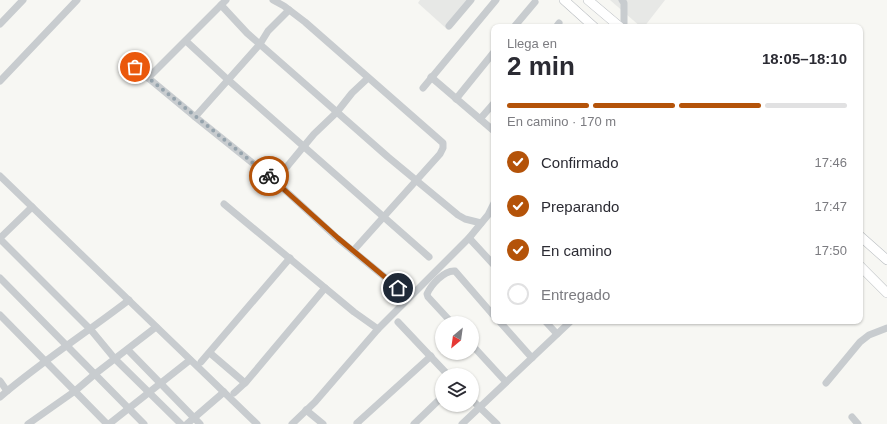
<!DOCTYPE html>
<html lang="es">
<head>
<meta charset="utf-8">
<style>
  body { margin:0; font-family:Helvetica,sans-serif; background:#f7f7f7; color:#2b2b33; height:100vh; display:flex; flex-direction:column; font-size:15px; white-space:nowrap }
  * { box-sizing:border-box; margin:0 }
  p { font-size:13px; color:#7c7c81 }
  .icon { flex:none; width:22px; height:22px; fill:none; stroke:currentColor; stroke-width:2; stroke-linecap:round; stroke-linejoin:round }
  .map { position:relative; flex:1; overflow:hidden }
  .panel { position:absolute; left:491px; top:24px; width:372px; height:300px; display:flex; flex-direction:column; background:#fff; border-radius:8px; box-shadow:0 1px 3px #0004 }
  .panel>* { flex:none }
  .needle { width:26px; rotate:209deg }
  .fabs { position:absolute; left:435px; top:316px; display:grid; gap:8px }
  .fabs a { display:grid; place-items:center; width:44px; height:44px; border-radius:50%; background:#fff; box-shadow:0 1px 3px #0004; font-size:20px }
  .pin { position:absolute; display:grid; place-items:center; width:34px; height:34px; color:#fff; margin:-17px; border:2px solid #fff; border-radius:50%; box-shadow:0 1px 4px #0007 }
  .courier { position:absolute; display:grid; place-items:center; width:40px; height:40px; margin:-20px; border:3px solid #b45309; border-radius:50%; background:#fff; color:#222; box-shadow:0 1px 5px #0007 }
  .summary em { font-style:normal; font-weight:700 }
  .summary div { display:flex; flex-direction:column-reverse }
  .summary { display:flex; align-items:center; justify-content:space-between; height:68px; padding:0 16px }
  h1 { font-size:26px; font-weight:700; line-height:30px }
  .bar { display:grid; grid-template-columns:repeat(4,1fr); gap:6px 4px; align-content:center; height:48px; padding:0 16px }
  .bar i { height:5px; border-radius:3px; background:#e1e1e2 }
  .bar .active { background:#b45309 }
  .bar p { grid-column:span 4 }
  ol { padding:0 16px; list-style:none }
  li { display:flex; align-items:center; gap:12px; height:44px }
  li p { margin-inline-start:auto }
  li .icon { padding:4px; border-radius:50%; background:#b45309; color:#fff; stroke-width:4 }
  li:last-child { color:#7c7c81 }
  li i { width:22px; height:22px; border:2px solid #e1e1e2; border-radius:50% }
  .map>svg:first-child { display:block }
  .built { fill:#e7e8e6 }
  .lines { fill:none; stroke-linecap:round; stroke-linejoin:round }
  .major-casing { stroke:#b9bdc1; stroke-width:10 }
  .minor { stroke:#c8cccf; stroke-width:7 }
  .major { stroke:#fff; stroke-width:9 }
  .done { stroke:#96a4ad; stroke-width:4; stroke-dasharray:0 7.2 }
  .route { stroke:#b45309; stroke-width:5 }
</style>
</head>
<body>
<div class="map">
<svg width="887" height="424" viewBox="0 0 887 424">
  <rect width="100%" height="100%" fill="#f7f7f3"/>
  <!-- built -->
  <g class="built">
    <path d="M420 0H473L448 30 418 3Z"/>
    <path d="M610 0H665L644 27H641Z"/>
  </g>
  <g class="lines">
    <defs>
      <g id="major">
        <path d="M564 0 594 27"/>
        <path d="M588 0 620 27"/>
        <path d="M860 236 887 260"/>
        <path d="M860 266 887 293"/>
      </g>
    </defs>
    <!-- major casing -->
    <use href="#major" class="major-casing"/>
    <!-- minor -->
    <g class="minor">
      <path d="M273 0 284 6 305 22 443 143V148L440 154 353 251"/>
      <path d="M622 0 624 3V27"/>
      <path d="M221 5 247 33 388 157 458 215 465 219 481 223"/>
      <path d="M0 24 23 0"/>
      <path d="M449 26 471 0"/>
      <path d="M514 27 535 2"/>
      <path d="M556 27 559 23"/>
      <path d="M186 41 226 78 429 257"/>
      <path d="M135 67 199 120 275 181 337 238 398 288"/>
      <path d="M431 77 494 131"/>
      <path d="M148 78 226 0"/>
      <path d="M0 81 77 0"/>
      <path d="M423 88 496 0"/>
      <path d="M456 99 494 52"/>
      <path d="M195 117 260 44 268 31 289 10"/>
      <path d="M480 119 494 103"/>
      <path d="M0 176 257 424"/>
      <path d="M275 181 314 134 337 112 352 93 368 78"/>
      <path d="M224 204 354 312 378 329"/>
      <path d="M0 238 32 207"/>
      <path d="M469 238 494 265"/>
      <path d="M0 239 91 330 115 359 181 424"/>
      <path d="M0 278 144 424"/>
      <path d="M0 315 107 424"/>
      <path d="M499 321 532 358"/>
      <path d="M545 321 557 334"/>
      <path d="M398 322 448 375"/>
      <path d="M452 323 428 297 427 294C431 285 444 270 455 271L494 316"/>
      <path d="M472 345 506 382"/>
      <path d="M128 350 200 424"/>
      <path d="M210 353 245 383"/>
      <path d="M201 362 290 258"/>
      <path d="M0 381 7 391"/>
      <path d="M826 383 860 342 869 335 887 328"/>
      <path d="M234 393 246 382 325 288"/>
      <path d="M0 397C41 362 86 333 129 300"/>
      <path d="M472 400 497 424"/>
      <path d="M306 410 323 424"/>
      <path d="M852 417 858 424"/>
      <path d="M28 424 75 391 95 374 156 327"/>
      <path d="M109 424 190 360"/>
      <path d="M187 424 224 392"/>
      <path d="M292 424 315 402 378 329 469 238 488 215 494 203"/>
      <path d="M358 424 357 423 431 356"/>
      <path d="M414 424 442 397"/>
      <path d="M462 424 571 321"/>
    </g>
    <!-- major -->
    <use href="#major" class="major"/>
  </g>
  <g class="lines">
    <!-- done -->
    <path class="done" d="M135 67 269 176"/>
    <!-- route -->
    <path class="route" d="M269 176 338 238 398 288"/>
  </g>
</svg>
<div class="fabs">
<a><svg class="needle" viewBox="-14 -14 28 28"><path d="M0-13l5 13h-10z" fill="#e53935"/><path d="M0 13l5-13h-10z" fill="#7c7c81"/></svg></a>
<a><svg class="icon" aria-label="layers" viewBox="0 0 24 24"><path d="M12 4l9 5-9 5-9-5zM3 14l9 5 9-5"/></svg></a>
</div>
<div class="pin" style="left:135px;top:67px;background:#ea580c"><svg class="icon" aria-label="bag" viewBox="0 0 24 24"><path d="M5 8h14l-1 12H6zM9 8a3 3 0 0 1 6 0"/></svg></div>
<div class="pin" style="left:398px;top:288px;background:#1f2937"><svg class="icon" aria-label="home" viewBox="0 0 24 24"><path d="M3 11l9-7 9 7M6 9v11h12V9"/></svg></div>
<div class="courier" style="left:269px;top:176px"><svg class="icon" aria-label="bike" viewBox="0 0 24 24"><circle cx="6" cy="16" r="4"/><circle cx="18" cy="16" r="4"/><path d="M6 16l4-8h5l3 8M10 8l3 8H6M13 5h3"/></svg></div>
<section class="panel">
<div class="summary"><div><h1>2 min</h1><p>Llega en</p></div><em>18:05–18:10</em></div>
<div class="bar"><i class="active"></i><i class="active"></i><i class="active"></i><i></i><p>En camino · 170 m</p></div>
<ol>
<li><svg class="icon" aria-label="check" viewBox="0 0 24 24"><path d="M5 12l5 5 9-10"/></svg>Confirmado<p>17:46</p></li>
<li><svg class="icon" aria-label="check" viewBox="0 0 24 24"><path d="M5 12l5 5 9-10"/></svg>Preparando<p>17:47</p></li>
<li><svg class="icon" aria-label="check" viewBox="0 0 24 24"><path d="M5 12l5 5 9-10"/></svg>En camino<p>17:50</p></li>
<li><i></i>Entregado</li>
</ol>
</section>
</div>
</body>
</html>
